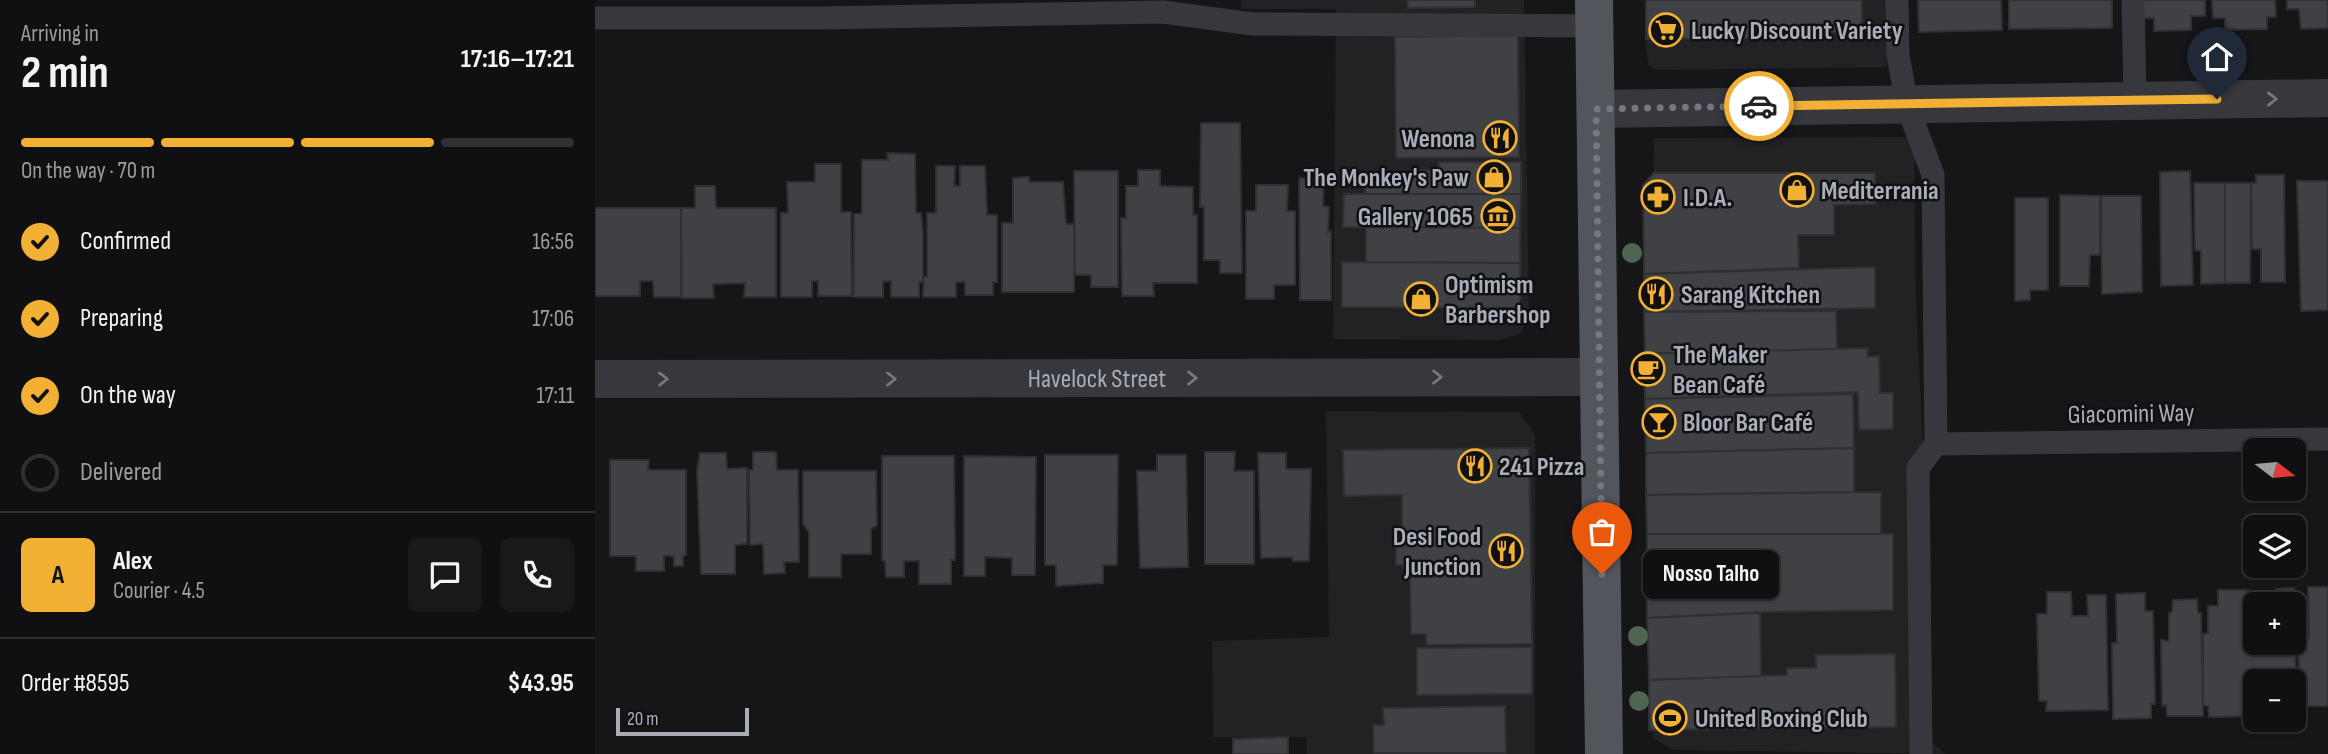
<!DOCTYPE html>
<html lang="en">
<head>
<meta charset="utf-8">
<style>
  body { margin:0; font-family:"Sofia Sans Condensed",sans-serif; background:#19191b; color:#f1f3f6; height:100vh; display:flex; flex-direction:column; font-size:26px; white-space:nowrap }
  * { box-sizing:border-box; margin:0 }
  p { font-size:23px; color:#9c9d9f }
  .icon { flex:none; width:38px; height:38px; fill:none; stroke:currentColor; stroke-width:2; stroke-linecap:round; stroke-linejoin:round }
  .map { position:relative; flex:1; overflow:hidden }
  .drawer { display:flex; flex-direction:column; background:#101012; width:595px }
  .drawer>* { flex:none }
  .needle { width:46px; rotate:106deg }
  .fabs { position:absolute; left:1648px; top:438px; display:grid; gap:14px }
  .fabs a { display:grid; place-items:center; width:63px; height:63px; border-radius:10px; background:#101012; box-shadow:0 2px 5px #0004,0 0 0 2px #303032; font-size:35px }
  .scale { position:absolute; left:21px; bottom:18px; width:133px; box-sizing:border-box; padding-left:7px; border:4px solid #a8adb8; border-top:0; font-size:19px; line-height:24px; white-space:nowrap; color:#a8adb8; -webkit-text-stroke:5px #111113; paint-order:stroke }
  .pin { position:absolute; display:grid; place-items:center; width:60px; height:60px; color:#fff; margin:-72px -30px; border-radius:50% 50% 50% 0; rotate:-45deg; box-shadow:0 0 7px #0007 }
  .pin .icon { rotate:45deg }
  .courier { position:absolute; display:grid; place-items:center; width:70px; height:70px; margin:-35px; border:5px solid #f2b134; border-radius:50%; background:#fff; color:#222; box-shadow:0 2px 9px #0007 }
  .bubble { position:absolute; height:49px; border-radius:10px; background:#101012; box-shadow:0 2px 5px #0004,0 0 0 2px #303032; font-size:23px; font-weight:700; line-height:49px; text-align:center }
  .overview em { font-style:normal; font-weight:700 }
  .overview div { display:flex; flex-direction:column-reverse }
  .overview { display:flex; align-items:center; justify-content:space-between; height:119px; padding:0 21px }
  h1 { font-size:46px; font-weight:700; line-height:52px }
  .bar { display:grid; grid-template-columns:repeat(4,1fr); gap:10px 7px; align-content:center; height:84px; padding:0 21px }
  .bar i { height:9px; border-radius:5px; background:#303032 }
  .bar .active { background:#f2b134 }
  .bar p { grid-column:span 4 }
  .line { display:flex; align-items:center; gap:18px; padding:0 21px; border-top:2px solid #303032 }
  .line div { flex:1 }
  .round { display:grid; place-items:center; flex:none; width:74px; height:74px; border-radius:10px; background:#19191b }
  ol { padding:0 21px; list-style:none }
  li { display:flex; align-items:center; gap:21px; height:77px }
  li p { margin-inline-start:auto }
  li .icon { padding:7px; border-radius:50%; background:#f2b134; color:#111; stroke-width:4 }
  li:last-child { color:#9c9d9f }
  li i { width:38px; height:38px; border:4px solid #303032; border-radius:50% }
  main { display:flex; flex:1; min-height:0 }
  .map>svg:first-child { display:block }
  .built { fill:#222225 }
  .building { fill:#404145; stroke:#303034; stroke-width:2 }
  .lines { fill:none; stroke-linecap:round; stroke-linejoin:round }
  .service { stroke:#37383d; stroke-width:23 }
  .minor { stroke:#37383d; stroke-width:38 }
  .primary { stroke:#53555c; stroke-width:38 }
  .tree { fill:#506452 }
  .oneway { stroke:#757881 }
  .done { stroke:#757880; stroke-width:7; stroke-dasharray:0 12.6 }
  .route { stroke:#f2b134; stroke-width:9 }
  .labels { text-anchor:middle; stroke-width:5; stroke-linejoin:round; paint-order:stroke }
  .poi-label { font-size:26px; font-weight:bold; fill:#a8adb8; stroke:#111113; text-anchor:start }
  .street-label { font-size:26px; fill:#a8adb8; stroke:#111113 }
</style>
</head>
<body>
<main>
<section class="drawer">
<div class="overview"><div><h1>2 min</h1><p>Arriving in</p></div><em>17:16–17:21</em></div>
<div class="bar"><i class="active"></i><i class="active"></i><i class="active"></i><i></i><p>On the way · 70 m</p></div>
<ol>
<li><svg class="icon" aria-label="check" viewBox="0 0 24 24"><path d="M5 12l5 5 9-10"/></svg>Confirmed<p>16:56</p></li>
<li><svg class="icon" aria-label="check" viewBox="0 0 24 24"><path d="M5 12l5 5 9-10"/></svg>Preparing<p>17:06</p></li>
<li><svg class="icon" aria-label="check" viewBox="0 0 24 24"><path d="M5 12l5 5 9-10"/></svg>On the way<p>17:11</p></li>
<li><i></i>Delivered</li>
</ol>
<div class="line" style="height:126px"><b class="round" style="background:#f2b134;color:#111">A</b><div><b>Alex</b><p>Courier · 4.5</p></div><a class="round"><svg class="icon" aria-label="chat" viewBox="0 0 24 24"><path d="M4 5h16v11H9l-5 4z"/></svg></a><a class="round"><svg class="icon" aria-label="phone" viewBox="0 0 24 24"><path d="M5 4h4l2 5-3 2q2 4 5 5l2-3 5 2v4C11 20 4 13 5 4z"/></svg></a></div>
<div class="line" style="height:91px"><div>Order #8595</div><b>$43.95</b></div>
</section>
<div class="map">
<svg width="1733" height="754" viewBox="0 0 1733 754">
  <rect width="100%" height="100%" fill="#161618"/>
  <!-- built -->
  <g class="built">
    <path d="M646 0H929L934 315 925 334 905 340 738 339 741 9H646Z"/>
    <path d="M1050 0H1291L1292 67 1062 70 1054 66 1051 50Z"/>
    <path d="M1319 137 1321 303 1330 484 1336 742 1350 754 1078 750 1058 738 1059 138Z"/>
    <path d="M731 411 924 412 940 434V754H712L711 737H618L617 641 734 637Z"/>
  </g>
  <!-- building -->
  <g class="building">
    <path d="M812 0H880V7L813 8Z"/>
    <path d="M1051 0H1267V32L1157 33 1158 38 1051 39Z"/>
    <path d="M1323 0H1406L1407 30 1324 32Z"/>
    <path d="M1414 0H1517V28L1414 29Z"/>
    <path d="M1545 0H1610V16H1596V30L1559 31V18H1545Z"/>
    <path d="M1617 0H1680L1681 17H1672V29L1630 30V18H1618Z"/>
    <path d="M1692 0H1733V28L1706 29 1704 9H1692Z"/>
    <path d="M923 35 924 157 801 158 800 37Z"/>
    <path d="M606 123H645L647 273H625V260H609V207H605Z"/>
    <path d="M292 153 320 154 321 213H326L328 234V282H324V297H296V281L288 282V297H259V214H267V160H293Z"/>
    <path d="M844 162H926V194H770V174L816 175V170H843Z"/>
    <path d="M220 164H246V212H256L257 296H223V281H217V297H186V213H193L192 182H220Z"/>
    <path d="M341 166H360L359 186H365V166H390L392 215H402V282H398V295H370V282H361V297H328L329 277H332V213H341Z"/>
    <path d="M543 170H565V186L598 187V215H602V283H558L559 296H527L526 218H531V186H543Z"/>
    <path d="M479 171H523V287H496V275H480Z"/>
    <path d="M1595 171 1598 285 1566 286 1565 172Z"/>
    <path d="M1059 173H1280V204L1239 205V235H1203L1204 268 1049 274 1048 185Z"/>
    <path d="M1661 175H1689L1690 282H1666V249H1657L1656 183H1661Z"/>
    <path d="M434 177V182H468L471 224H479V292H407V223H418V178Z"/>
    <path d="M704 178H729L728 206 734 207 733 232 736 231V300H705Z"/>
    <path d="M1702 181H1733V310L1706 311Z"/>
    <path d="M1599 183H1630V283L1606 284V251L1600 250Z"/>
    <path d="M1630 183H1656L1655 283H1630Z"/>
    <path d="M661 185H693L692 211H700V285H679V299H651V211H661Z"/>
    <path d="M100 186H120L121 208H181V297H149L150 283 118 284 119 298H87L86 208H100Z"/>
    <path d="M749 194H926L925 228 748 227Z"/>
    <path d="M1465 195 1505 196V255H1495L1494 286H1465Z"/>
    <path d="M1506 196H1546L1547 292 1507 294Z"/>
    <path d="M1420 198H1453V290H1435V300L1420 301Z"/>
    <path d="M0 208H86V297H59L58 281H45V296H0Z"/>
    <path d="M771 227 925 228V263L771 262Z"/>
    <path d="M747 262 925 263V308L747 307Z"/>
    <path d="M1280 267V308L1049 312V274Z"/>
    <path d="M1241 311 1242 349 1050 354 1049 312Z"/>
    <path d="M1273 348 1272 357 1284 356 1285 393H1298V429L1264 430 1263 392 1050 399V354Z"/>
    <path d="M1258 394 1259 448 1051 453 1050 399Z"/>
    <path d="M934 448 937 644 831 645V634H816L815 577H830L829 568 808 569 807 565H801V529H807V495L749 496 748 450Z"/>
    <path d="M1259 448V492L1051 495V453Z"/>
    <path d="M158 452H181L182 470H203L204 562H189L190 573 169 574 168 544 155 545 154 470H158Z"/>
    <path d="M610 452H640L639 471H659V564H610Z"/>
    <path d="M105 453H131L132 469 152 468V544L140 545V574H106L102 470Z"/>
    <path d="M663 453H691V469H716L714 561H698L697 557 666 558Z"/>
    <path d="M450 455H523L522 565H508V583L461 586V565H450Z"/>
    <path d="M562 455H591L593 567 545 568 542 471H562Z"/>
    <path d="M287 456H359L360 560H356V584H324V561H309V577H291L290 561 287 560Z"/>
    <path d="M369 456 441 457 440 575H417V558L390 557V576H369Z"/>
    <path d="M15 460H54L53 470H91V555L88 556V566H79V556H69V571H41V556H15Z"/>
    <path d="M208 471H281L282 525 276 529V554H246V577H214V532L208 524Z"/>
    <path d="M1286 492V535L1052 534 1051 495Z"/>
    <path d="M1052 534H1298V610L1166 612 1052 618Z"/>
    <path d="M1713 587H1733V706H1709V692H1705L1703 638H1714Z"/>
    <path d="M1699 588V604H1681V589Z"/>
    <path d="M1623 590H1653L1654 605H1661V642H1699V614L1702 703H1699V681H1661V716L1614 717 1613 706H1608V634L1613 633V606H1623Z"/>
    <path d="M1452 592H1476L1477 616H1493L1492 595H1511L1513 710 1451 711 1452 701H1444L1442 614H1452Z"/>
    <path d="M1550 593V611H1558L1560 704H1556V718L1518 719 1517 643H1522L1521 594Z"/>
    <path d="M1602 599 1603 613H1606L1608 716H1572L1571 705 1567 706 1566 640 1574 641V613L1577 612 1578 600Z"/>
    <path d="M1165 613 1166 677 1054 680 1052 618Z"/>
    <path d="M937 647V694L822 695V648Z"/>
    <path d="M1300 654 1301 727 1054 730V680L1192 675V668H1221V655Z"/>
    <path d="M910 706 911 753H779L778 725H789L788 708Z"/>
    <path d="M693 737V754H638V739Z"/>
  </g>
  <g class="lines">
    <!-- service -->
    <g class="service">
      <path d="M1302 0 1303 55 1312 105 1338 175 1341 444 1323 468 1326 754"/>
      <path d="M1538 0 1540 99"/>
      <path d="M0 18H223L568 12 658 24 999 26"/>
      <path d="M1341 444 1733 439"/>
    </g>
    <!-- minor -->
    <g class="minor">
      <path d="M1001 109 1733 98"/>
      <path id="s1" d="M0 379 1004 377"/>
    </g>
    <!-- primary -->
    <path class="primary" d="M999 0 1009 754"/>
  </g>
  <!-- trees -->
  <g class="tree">
    <circle cx="1037" cy="253" r="10"/>
    <circle cx="1043" cy="636" r="10"/>
    <circle cx="1044" cy="701" r="10"/>
  </g>
  <!-- one-way arrows -->
  <defs><path id="oneway-chevron" d="M-2-3.5L2.5 0L-2 3.5" fill="none" stroke-width="1.6" stroke-linecap="round" stroke-linejoin="round" transform="scale(1.75)"/></defs>
  <g class="oneway">
    <use href="#oneway-chevron" transform="translate(1677 99)"/>
    <use href="#oneway-chevron" transform="translate(842 377)"/>
    <use href="#oneway-chevron" transform="translate(597 378)"/>
    <use href="#oneway-chevron" transform="translate(68 379)"/>
    <use href="#oneway-chevron" transform="translate(296 379)"/>
  </g>
  <g class="lines">
    <!-- done -->
    <path class="done" d="M1007 574 1001 109 1164 106"/>
    <!-- route -->
    <path class="route" d="M1164 106 1622 99"/>
  </g>
  <!-- icons -->
  <defs>
    <symbol id="supermarket-ring" viewBox="-11 -11 22 22"><circle r="9.5" fill="#111113" stroke="#f2b134" stroke-width="1.5"/><path d="M-6-5.5h2.5l.6 2H6L4.5 2H-2.5L-4.4-4H-6ZM-1.5 3.2a1.3 1.3 0 1 0 .1 0ZM3 3.2a1.3 1.3 0 1 0 .1 0Z" fill="#f2b134"/></symbol>
    <symbol id="restaurant-ring" viewBox="-11 -11 22 22"><circle r="9.5" fill="#111113" stroke="#f2b134" stroke-width="1.5"/><path d="M-5-6h1v4h1v-4h1v4h1v-4h1v5L-1.5 .5V6h-2V.5L-5-1ZM5-6V6H3V1.5H1.5Q1.5-4 5-6Z" fill="#f2b134"/></symbol>
    <symbol id="shop-ring" viewBox="-11 -11 22 22"><circle r="9.5" fill="#111113" stroke="#f2b134" stroke-width="1.5"/><path d="M-5-2.5h2.3a2.7 3.5 0 0 1 5.4 0H5L5.5 6h-11ZM-1.5-2.5h3a1.5 2.3 0 0 0-3 0Z" fill="#f2b134"/></symbol>
    <symbol id="pharmacy-ring" viewBox="-11 -11 22 22"><circle r="9.5" fill="#111113" stroke="#f2b134" stroke-width="1.5"/><path d="M-2-6h4v4h4v4h-4v4h-4v-4h-4v-4h4Z" fill="#f2b134"/></symbol>
    <symbol id="museum-ring" viewBox="-11 -11 22 22"><circle r="9.5" fill="#111113" stroke="#f2b134" stroke-width="1.5"/><path d="M0-6L6-3V-2H-6V-3ZM-5-1h2V3h-2ZM-1-1h2V3h-2ZM3-1h2V3H3ZM-6 4H6V6H-6Z" fill="#f2b134"/></symbol>
    <symbol id="cafe-ring" viewBox="-11 -11 22 22"><circle r="9.5" fill="#111113" stroke="#f2b134" stroke-width="1.5"/><path d="M-5.5-4.5H6V0H3Q3 3.5 0 3.5H-2.5Q-5.5 3.5-5.5 0ZM3-3.2v2h1.7v-2ZM-6 4.5H4V6H-6Z" fill="#f2b134"/></symbol>
    <symbol id="bar-ring" viewBox="-11 -11 22 22"><circle r="9.5" fill="#111113" stroke="#f2b134" stroke-width="1.5"/><path d="M-6-5H6L.8 .8V4.5H3.5V6h-7V4.5H-.8V.8Z" fill="#f2b134"/></symbol>
    <symbol id="stadium-ring" viewBox="-11 -11 22 22"><circle r="9.5" fill="#111113" stroke="#f2b134" stroke-width="1.5"/><path d="M0-5a6.5 5 0 1 0 0 10a6.5 5 0 1 0 0-10ZM-3.5-1.8h7v3.6h-7Z" fill="#f2b134"/></symbol>
  </defs>
  <g fill-rule="evenodd">
    <use href="#supermarket-ring" x="1052" y="11" width="38" height="38"/>
    <use href="#restaurant-ring" x="886" y="119" width="38" height="38"/>
    <use href="#shop-ring" x="880" y="158" width="38" height="38"/>
    <use href="#shop-ring" x="1183" y="171" width="38" height="38"/>
    <use href="#pharmacy-ring" x="1044" y="178" width="38" height="38"/>
    <use href="#museum-ring" x="884" y="197" width="38" height="38"/>
    <use href="#restaurant-ring" x="1042" y="275" width="38" height="38"/>
    <use href="#shop-ring" x="807" y="280" width="38" height="38"/>
    <use href="#cafe-ring" x="1034" y="350" width="38" height="38"/>
    <use href="#bar-ring" x="1045" y="403" width="38" height="38"/>
    <use href="#restaurant-ring" x="861" y="447" width="38" height="38"/>
    <use href="#restaurant-ring" x="892" y="532" width="38" height="38"/>
    <use href="#stadium-ring" x="1056" y="699" width="38" height="38"/>
  </g>
  <g class="labels">
    <!-- poi labels -->
    <g class="poi-label">
      <text x="1096" y="39">Lucky Discount Variety</text>
      <text x="880" y="147" text-anchor="end">Wenona</text>
      <text x="874" y="186" text-anchor="end">The Monkey's Paw</text>
      <text x="1226" y="199">Mediterrania</text>
      <text x="1088" y="206">I.D.A.</text>
      <text x="878" y="225" text-anchor="end">Gallery 1065</text>
      <text x="850" y="293">Optimism<tspan x="850" dy="30">Barbershop</tspan></text>
      <text x="1086" y="303">Sarang Kitchen</text>
      <text x="1078" y="363">The Maker<tspan x="1078" dy="30">Bean Café</tspan></text>
      <text x="1088" y="431">Bloor Bar Café</text>
      <text x="904" y="475">241 Pizza</text>
      <text x="886" y="545" text-anchor="end">Desi Food<tspan x="886" dy="30">Junction</tspan></text>
      <text x="1100" y="727">United Boxing Club</text>
    </g>
    <!-- street labels -->
    <g class="street-label">
      <text dy="9" stroke="none"><textPath href="#s1" startOffset="502">Havelock Street</textPath></text>
      <text transform="translate(1536 413) rotate(-1)" y="9">Giacomini Way</text>
    </g>
  </g>
</svg>
<div class="fabs">
<a><svg class="needle" viewBox="-14 -14 28 28"><path d="M0-13l5 13h-10z" fill="#e53935"/><path d="M0 13l5-13h-10z" fill="#9c9d9f"/></svg></a>
<a><svg class="icon" aria-label="layers" viewBox="0 0 24 24"><path d="M12 4l9 5-9 5-9-5zM3 14l9 5 9-5"/></svg></a>
<a>+</a>
<a>−</a>
</div>
<div class="scale">20 m</div>
<div class="pin" style="left:1007px;top:574px;background:#ea580c"><svg class="icon" aria-label="bag" viewBox="0 0 24 24"><path d="M5 8h14l-1 12H6zM9 8a3 3 0 0 1 6 0"/></svg></div>
<div class="pin" style="left:1622px;top:99px;background:#1f2937"><svg class="icon" aria-label="home" viewBox="0 0 24 24"><path d="M3 11l9-7 9 7M6 9v11h12V9"/></svg></div>
<div class="courier" style="left:1164px;top:106px"><svg class="icon" aria-label="car" viewBox="0 0 24 24"><path d="M5 17H2v-5l4-1 3-4h7l3 4 3 1v5h-3M9 17h6M6 11h13"/><circle cx="7" cy="17" r="2"/><circle cx="17" cy="17" r="2"/></svg></div>
<div class="bubble" style="left:1048px;top:550px;width:136px">Nosso Talho</div>
</div>
</main>
</body>
</html>
